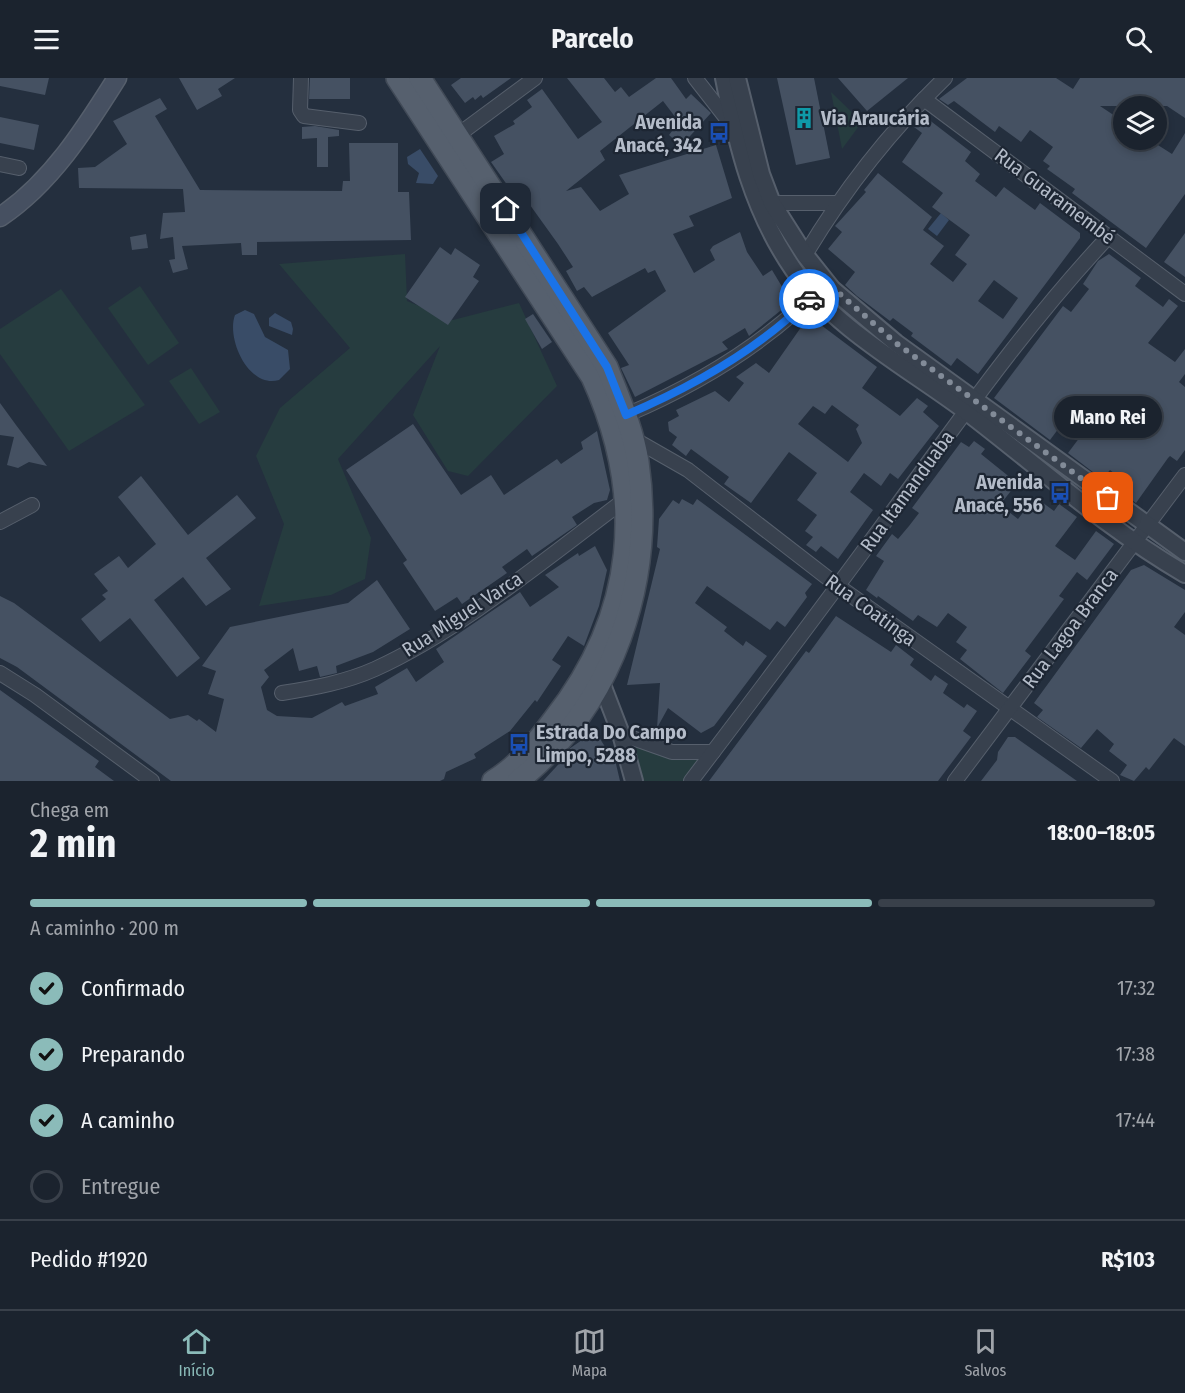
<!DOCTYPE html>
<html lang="pt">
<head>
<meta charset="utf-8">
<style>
  body { margin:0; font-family:"Fira Sans Condensed",sans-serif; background:#282f3a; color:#f1f3f6; height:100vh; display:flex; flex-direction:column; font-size:22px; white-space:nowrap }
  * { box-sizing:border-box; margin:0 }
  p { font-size:20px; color:#a0a4aa }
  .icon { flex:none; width:33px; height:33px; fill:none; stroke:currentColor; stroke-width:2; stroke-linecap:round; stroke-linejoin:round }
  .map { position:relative; height:703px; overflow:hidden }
  .panel { display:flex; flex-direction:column; background:#1b232e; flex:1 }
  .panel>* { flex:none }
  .tools { position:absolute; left:1113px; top:18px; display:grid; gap:12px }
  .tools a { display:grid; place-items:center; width:54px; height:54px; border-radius:50%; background:#1b232e; box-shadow:0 3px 9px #0003,0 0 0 2px #39404a; font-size:30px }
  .pin { position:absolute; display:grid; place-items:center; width:51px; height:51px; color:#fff; margin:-26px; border-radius:12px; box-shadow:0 3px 9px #0006 }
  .courier { position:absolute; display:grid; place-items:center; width:60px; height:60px; margin:-30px; border:4px solid #1a73e8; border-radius:50%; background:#fff; color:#222; box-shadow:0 2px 8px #0007 }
  .bubble { position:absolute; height:42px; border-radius:21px; background:#1b232e; box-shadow:0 3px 9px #0003,0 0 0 2px #39404a; font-size:20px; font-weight:700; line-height:42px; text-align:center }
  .head em { font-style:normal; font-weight:700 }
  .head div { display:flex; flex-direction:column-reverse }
  .head { display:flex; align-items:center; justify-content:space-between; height:102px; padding:0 30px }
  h1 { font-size:39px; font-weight:700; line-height:45px }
  .bar { display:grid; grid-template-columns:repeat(4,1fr); gap:9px 6px; align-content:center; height:72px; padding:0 30px }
  .bar i { height:8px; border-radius:4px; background:#39404a }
  .bar .on { background:#8bbbb9 }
  .bar p { grid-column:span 4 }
  .line { display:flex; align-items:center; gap:15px; padding:0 30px; border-top:2px solid #39404a }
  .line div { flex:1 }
  ol { padding:0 30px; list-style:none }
  li { display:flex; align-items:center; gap:18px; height:66px }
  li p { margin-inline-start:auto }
  li .icon { padding:6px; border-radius:50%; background:#8bbbb9; color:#111; stroke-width:4 }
  li:last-child { color:#a0a4aa }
  li i { width:33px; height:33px; border:3px solid #39404a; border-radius:50% }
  header { display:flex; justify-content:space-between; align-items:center; height:78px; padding:0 30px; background:#1b232e; font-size:27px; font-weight:700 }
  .dock { display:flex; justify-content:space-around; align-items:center; height:84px; border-top:2px solid #39404a; background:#1b232e; font-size:16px; color:#a0a4aa }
  .dock a { display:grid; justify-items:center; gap:3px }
  .dock .on { color:#8bbbb9 }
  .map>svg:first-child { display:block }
  .green { fill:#263c3f }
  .water { fill:#394c67 }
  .building { fill:#455162; fill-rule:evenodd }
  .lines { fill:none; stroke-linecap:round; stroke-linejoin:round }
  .minor-casing { stroke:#565f6c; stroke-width:16 }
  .tertiary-casing { stroke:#565f6c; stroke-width:20 }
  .secondary-casing { stroke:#565f6c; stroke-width:21 }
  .primary-casing { stroke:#414a57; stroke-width:24 }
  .minor { stroke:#38414e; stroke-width:14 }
  .tertiary { stroke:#38414e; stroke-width:16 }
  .secondary { stroke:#465061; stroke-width:18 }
  .primary { stroke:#56606e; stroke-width:21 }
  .done { stroke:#828b98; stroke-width:6; stroke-dasharray:0 10.8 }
  .route { stroke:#1a73e8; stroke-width:8 }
  .labels { text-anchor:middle; stroke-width:4.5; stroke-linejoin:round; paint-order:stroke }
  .poi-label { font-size:20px; font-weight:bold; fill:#b4bcc9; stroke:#1d2633; text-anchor:start }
  .street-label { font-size:20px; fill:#b4bcc9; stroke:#1d2633 }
</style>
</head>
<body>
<header><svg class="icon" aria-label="menu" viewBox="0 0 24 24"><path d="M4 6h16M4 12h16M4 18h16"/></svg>Parcelo<svg class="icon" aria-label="search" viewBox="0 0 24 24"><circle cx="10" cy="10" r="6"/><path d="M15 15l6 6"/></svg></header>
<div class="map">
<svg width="1185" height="703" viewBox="0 0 1185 703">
  <rect width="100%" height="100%" fill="#242f3e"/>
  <!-- green -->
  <g class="green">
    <path d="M831 14 862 44 842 71Z"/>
    <path d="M405 176 407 223 453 242 519 225 557 308 468 398 448 393 413 337 440 268 338 381 371 460 365 501 331 517 259 528 284 446 256 378 280 330 350 270 279 186Z"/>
    <path d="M140 208 179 265 148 287 108 230Z"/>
    <path d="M61 211 145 327 69 373 0 276V251Z"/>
    <path d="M191 290 220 334 199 346 169 303Z"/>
    <path d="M624 660 702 683 687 703H636Z"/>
  </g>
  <!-- water -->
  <g class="water">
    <path d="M420 71 438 98 433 106 416 105 419 95 408 86 407 79Z"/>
    <path d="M941 135 949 142 937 158 928 151Z"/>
    <path d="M245 232 254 236 265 259 288 272 290 291 279 302C249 311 226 261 235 237Z"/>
    <path d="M275 235 291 244 293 251 292 257 269 248V240Z"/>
  </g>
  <!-- building -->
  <g class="building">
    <path d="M0 0H49L45 17 0 8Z"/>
    <path d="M179 0H235L218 11 222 18 197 32Z"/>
    <path d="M310 0H350V21H309Z"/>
    <path d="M461 0H511L483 20 481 17 475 22 473 19 465 25 451 7Z"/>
    <path d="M567 0H604L615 14 621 9 629 19 656 0H671L686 21 691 16 711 35 681 68 669 57 679 44 663 23 600 73 605 82 566 113 581 109 600 133 629 116 619 97 716 67 732 120 689 138 694 148 673 156 694 195 715 182 710 172 713 168 740 154 747 174 763 198 772 192 787 217 785 229 749 258 745 250 722 264 728 271 635 319 621 290 629 287 608 255 666 213 655 192 648 195 645 190 592 219 584 209 577 213 566 193 573 189 558 166 530 127 524 131 491 84 504 76 494 58 515 46 513 43 532 29 527 22 542 11 578 61 602 44Z"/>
    <path d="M777 0H814L830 80 796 87Z"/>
    <path d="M838 0H908L867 33Z"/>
    <path d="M967 0H1056L1073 11 1080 0H1185V40L1167 28H1100L1124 44V62H1150L1172 76 1185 55V116L1146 170 1072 115 1075 111 1047 91 1050 88 1043 83 1053 69 1030 52 1021 64 999 48 995 54 954 23 948 27 939 21Z"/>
    <path d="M160 20 167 31 155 38 200 112 342 113 343 103H350L349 65H398V114H409L411 162 257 164V177H242L241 165 182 168 188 191 173 195 169 182 175 181 173 159 160 161 163 135 185 134 183 111 79 110 78 90 95 89 127 66 113 43Z"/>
    <path d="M0 39 39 47 34 72 0 65Z"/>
    <path d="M921 41H928L971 74 965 83 980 96 975 103 987 112 996 119 1004 109 1035 132 1040 125 1080 155V160L978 296 957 280 951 288 911 258 913 255 893 240 890 243 857 218 845 207 855 194 828 171 842 154 835 148 866 114 864 112 878 95 932 139 923 152 944 168 930 186 953 204 967 186 955 177 970 157 932 129 943 115 902 84 922 55 914 49ZM994 202 1018 220 1003 241 978 223Z"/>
    <path d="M315 48 339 52V58L328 59V89H317V60L302 61V49Z"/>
    <path d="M1185 155V199L1164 184Z"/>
    <path d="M146 156 148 170 132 172 130 159Z"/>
    <path d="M440 169 451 177 455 170 480 187 473 199 479 203 448 247 405 219Z"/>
    <path d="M1109 176 1141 200 1135 208 1163 229 1169 221 1178 228 1148 265 1175 284 1185 271V296L1179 304 1185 309V372L1177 383 1170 378 1168 380 1136 425 1123 416 1130 408 1110 392 1102 401 1068 375 1086 351 1068 338 1050 362 994 320 1063 228 1071 234 1089 211 1083 206 1098 183Z"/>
    <path d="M533 236 552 264 542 271 525 241Z"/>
    <path d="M813 241 877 289 862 310 900 338 917 320 928 328 923 334 939 348 898 401 890 395 881 408 864 395 850 414 873 432 838 481 821 468 816 474 806 467 813 459 805 453 817 437 797 422 817 395 789 374 751 425 724 406 729 399 691 371 686 378 672 367 677 359 669 353 668 344 679 338 676 332 715 313 729 324 744 305 736 299 756 285 769 295 804 245ZM832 327 859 347 856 351 862 365 848 384 798 346 813 328 825 336Z"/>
    <path d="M0 325 16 347 47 388 29 384 18 390 7 387 14 359 0 357Z"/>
    <path d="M413 346 461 417 491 397 504 417 557 381 561 386 583 371 581 364 597 353 610 412 607 422 594 425 572 439 577 447 532 478 527 471 502 489 507 495 462 526 457 519 435 533 403 485 407 482 346 392Z"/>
    <path d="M974 363 985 371 981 376 1017 405 1000 427 1018 441 1035 419 1054 433 1059 426 1077 439 1055 468 1075 482 1096 453 1114 466 1087 502 1077 494 1059 518 1064 521 1025 573 1031 578 1003 615 960 581 967 572 956 564 967 549 948 535 937 549 918 537 913 543 878 518 877 520 866 512 884 483 876 478 892 456 898 461 909 448 919 435 912 430 961 364 969 369Z"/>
    <path d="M141 398 188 457 237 417 256 440 206 480 231 511 206 528 183 499 154 522 200 580 177 599 130 540 100 564 81 541 106 521 102 517 108 513 94 496 119 478 128 490 156 466 118 419Z"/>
    <path d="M682 421 693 427 697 421 812 506 805 515 807 519 785 549 777 543 770 552 707 508 695 525 727 549 724 553 743 568 746 563 767 578 714 648 701 655 668 630 657 650 660 605 627 607 660 471 657 469 659 441 673 422 679 426Z"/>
    <path d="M595 468 607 492 599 528 584 568 568 558 552 582 561 588 537 624 535 622 510 653 474 676 476 680 446 694 444 701 440 703H171L17 589 0 580V518L14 525 170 641 188 637 197 643 199 641 216 654 224 621 208 616 216 593 202 588 230 549 348 525 377 502 410 551 373 574 336 588 337 595 320 599 317 588 299 593 293 570 264 592 269 599 261 609 267 632 277 638 312 640 342 624 345 628 378 616 375 609 407 590 416 604 444 584 436 571 520 514 530 529 559 509 545 497 578 475 579 478Z"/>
    <path d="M1144 487 1185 512V534L1174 549 1185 557V668L1174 660 1149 692 1146 689 1134 703 1120 697 1127 687 1109 673 1114 666 1097 651 1081 670 1037 639 1043 632 1034 625 1131 492Z"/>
    <path d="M836 538 891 574 896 567 914 581 910 587 931 603 935 597 948 606 943 615 964 630 967 626 977 633 963 653 971 659 938 703H709L806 573 809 575Z"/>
    <path d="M0 612 99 683 95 689 114 703H0Z"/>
    <path d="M595 653 616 686 620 703H543L569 675V671Z"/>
    <path d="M1008 659H1015L1077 703H981L997 682 998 674Z"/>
  </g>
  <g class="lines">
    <defs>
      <g id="minor">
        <path d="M301 0 300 32 304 38 359 45"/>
        <path d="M695 0 734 50"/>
        <path d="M924 21 1185 216"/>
        <path d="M458 57 535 0"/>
        <path d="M0 86 19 90"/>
        <path d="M772 125H836"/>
        <path d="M805 177C844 112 891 52 945 0"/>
        <path d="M626 337C701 305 770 263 826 204"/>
        <path d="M632 360 688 392 838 508 1112 703"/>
        <path d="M0 444 32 427"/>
        <path d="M0 595 35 617 152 703"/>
        <path d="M282 615C314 610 346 604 375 591 461 552 549 478 626 421"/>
        <path d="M621 656 672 674H713"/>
        <path d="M691 703C761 611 830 519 898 426 965 334 1031 241 1109 158"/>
        <path d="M955 703 1185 397"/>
      </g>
      <g id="tertiary">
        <path d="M724 0C737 67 753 133 793 191 833 250 910 291 967 334 1039 389 1107 451 1185 496"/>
        <path d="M737 0 761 96 772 125 805 177 832 211 896 265 1185 474"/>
        <path d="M601 604 621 656 634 703"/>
      </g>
      <path id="secondary" d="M0 139C51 105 85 51 117 0"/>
      <g id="primary">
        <path d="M397 0 592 299C647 420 636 536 554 641 537 664 518 688 493 703"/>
        <path d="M420 0 607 289C619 320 633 351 638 384 655 503 614 627 518 703"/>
      </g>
    </defs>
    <!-- minor casing -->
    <use href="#minor" class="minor-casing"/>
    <!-- tertiary casing -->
    <use href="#tertiary" class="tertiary-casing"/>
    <!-- secondary casing -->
    <use href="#secondary" class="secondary-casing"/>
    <!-- primary casing -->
    <use href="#primary" class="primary-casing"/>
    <!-- minor -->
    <use href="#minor" class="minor"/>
    <!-- tertiary -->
    <use href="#tertiary" class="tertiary"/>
    <!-- secondary -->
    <use href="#secondary" class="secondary"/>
    <!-- primary -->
    <use href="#primary" class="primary"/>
  </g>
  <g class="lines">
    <!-- done -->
    <path class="done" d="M809 221 826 204 896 265 1108 420"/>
    <!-- route -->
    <path class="route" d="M506 131 607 289 626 337C692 309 758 272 809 221"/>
  </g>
  <!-- icons -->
  <defs>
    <symbol id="building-bare" viewBox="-9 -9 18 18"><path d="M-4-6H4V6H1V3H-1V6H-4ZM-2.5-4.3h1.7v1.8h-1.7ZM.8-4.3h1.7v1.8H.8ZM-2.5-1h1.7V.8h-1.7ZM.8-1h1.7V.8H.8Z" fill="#0f9aa8" stroke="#1d2633" stroke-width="2.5" paint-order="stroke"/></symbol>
    <symbol id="bus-bare" viewBox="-9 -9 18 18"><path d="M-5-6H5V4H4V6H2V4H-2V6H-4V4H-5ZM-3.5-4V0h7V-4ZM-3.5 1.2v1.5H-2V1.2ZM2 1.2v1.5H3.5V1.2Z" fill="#1a4fb4" stroke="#1d2633" stroke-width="2.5" paint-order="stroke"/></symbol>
  </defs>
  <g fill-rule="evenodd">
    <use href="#building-bare" x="789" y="25" width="30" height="30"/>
    <use href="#bus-bare" x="704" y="40" width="30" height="30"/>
    <use href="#bus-bare" x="1045" y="400" width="30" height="30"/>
    <use href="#bus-bare" x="504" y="651" width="30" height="30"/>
  </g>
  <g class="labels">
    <!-- poi labels -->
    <g class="poi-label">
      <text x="821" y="47">Via Araucária</text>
      <text x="702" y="51" text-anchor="end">Avenida<tspan x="702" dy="23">Anacé, 342</tspan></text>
      <text x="1043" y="411" text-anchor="end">Avenida<tspan x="1043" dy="23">Anacé, 556</tspan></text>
      <text x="536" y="661">Estrada Do Campo<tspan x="536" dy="23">Limpo, 5288</tspan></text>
    </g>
    <!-- street labels -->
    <g class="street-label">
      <text transform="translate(1055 118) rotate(37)" y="7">Rua Guaramembé</text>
      <text transform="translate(907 413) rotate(-54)" y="7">Rua Itamanduaba</text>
      <text transform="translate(871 532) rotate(36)" y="7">Rua Coatinga</text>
      <text transform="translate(462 536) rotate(-33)" y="7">Rua Miguel Varca</text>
      <text transform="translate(1070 550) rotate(-53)" y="7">Rua Lagoa Branca</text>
    </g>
  </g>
</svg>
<div class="tools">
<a><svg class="icon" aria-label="layers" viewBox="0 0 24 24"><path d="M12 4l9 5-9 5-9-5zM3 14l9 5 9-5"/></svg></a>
</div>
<div class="pin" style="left:1108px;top:420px;background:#ea580c"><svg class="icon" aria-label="bag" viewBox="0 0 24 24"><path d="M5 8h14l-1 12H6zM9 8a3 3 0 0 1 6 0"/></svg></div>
<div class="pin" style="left:506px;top:131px;background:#1f2937"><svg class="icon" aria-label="home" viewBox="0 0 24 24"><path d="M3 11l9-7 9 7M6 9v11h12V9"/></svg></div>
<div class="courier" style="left:809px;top:221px"><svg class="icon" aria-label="car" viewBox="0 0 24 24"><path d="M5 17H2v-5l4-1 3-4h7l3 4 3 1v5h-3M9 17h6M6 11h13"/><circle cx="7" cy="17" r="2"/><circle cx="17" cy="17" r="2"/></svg></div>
<div class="bubble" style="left:1054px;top:318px;width:108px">Mano Rei</div>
</div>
<section class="panel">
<div class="head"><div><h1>2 min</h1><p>Chega em</p></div><em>18:00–18:05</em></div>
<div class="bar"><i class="on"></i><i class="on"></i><i class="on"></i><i></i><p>A caminho · 200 m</p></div>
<ol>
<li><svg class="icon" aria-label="check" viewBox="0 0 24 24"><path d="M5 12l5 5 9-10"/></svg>Confirmado<p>17:32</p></li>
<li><svg class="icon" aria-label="check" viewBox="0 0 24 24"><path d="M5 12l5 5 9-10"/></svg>Preparando<p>17:38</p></li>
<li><svg class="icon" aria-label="check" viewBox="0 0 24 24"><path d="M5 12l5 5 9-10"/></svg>A caminho<p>17:44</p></li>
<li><i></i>Entregue</li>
</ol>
<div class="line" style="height:78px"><div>Pedido #1920</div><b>R$103</b></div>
</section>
<nav class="dock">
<a class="on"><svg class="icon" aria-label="home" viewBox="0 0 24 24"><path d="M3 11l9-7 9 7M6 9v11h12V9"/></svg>Início</a>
<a><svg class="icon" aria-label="map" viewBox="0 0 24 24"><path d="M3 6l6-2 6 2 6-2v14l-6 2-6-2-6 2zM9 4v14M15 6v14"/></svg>Mapa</a>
<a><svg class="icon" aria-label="saved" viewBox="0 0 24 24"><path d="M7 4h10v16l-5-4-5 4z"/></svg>Salvos</a>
</nav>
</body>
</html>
